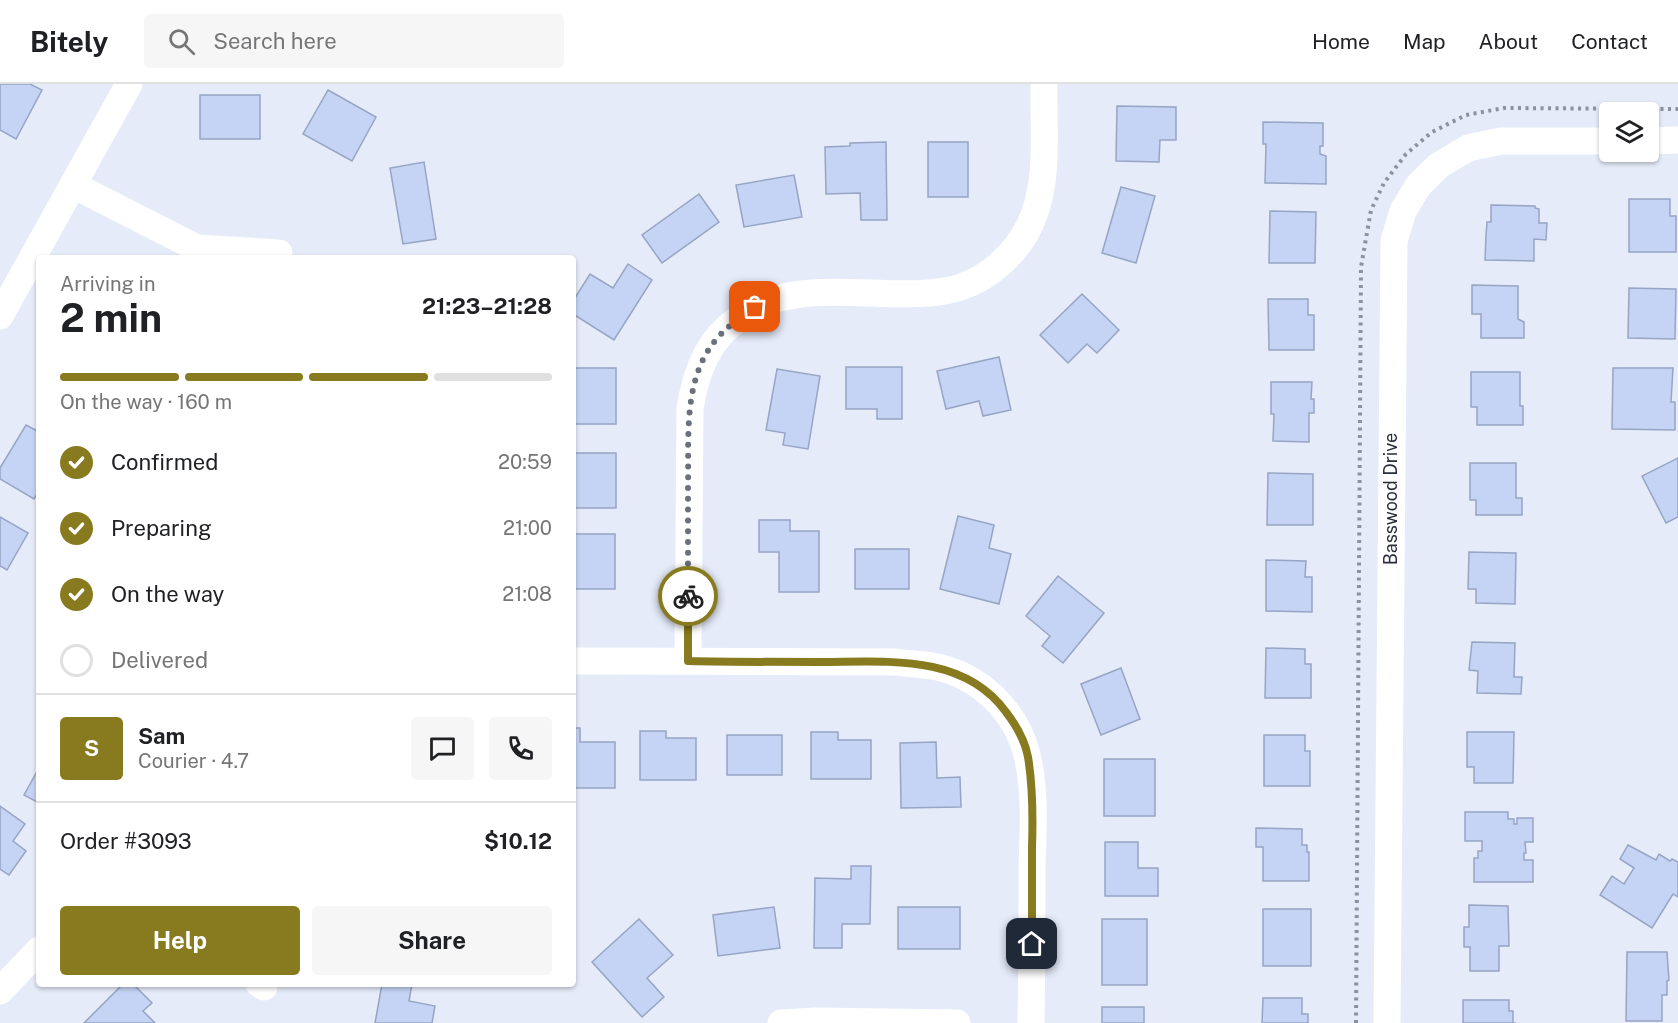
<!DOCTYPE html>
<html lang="en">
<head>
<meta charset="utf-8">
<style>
  body { margin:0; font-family:"Public Sans",sans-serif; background:#f6f6f6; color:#202124; height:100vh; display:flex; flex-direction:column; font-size:22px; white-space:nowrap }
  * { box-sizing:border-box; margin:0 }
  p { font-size:20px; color:#757577 }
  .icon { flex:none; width:33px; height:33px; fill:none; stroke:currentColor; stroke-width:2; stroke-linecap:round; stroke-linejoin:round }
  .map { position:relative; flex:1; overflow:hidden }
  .panel { position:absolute; left:36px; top:171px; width:540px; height:732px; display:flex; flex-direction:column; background:#fff; border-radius:6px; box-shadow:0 2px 4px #0004 }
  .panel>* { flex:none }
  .tools { position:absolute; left:1599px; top:18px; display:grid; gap:12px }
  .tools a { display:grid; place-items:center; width:60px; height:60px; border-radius:6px; background:#fff; box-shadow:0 2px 4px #0004; font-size:30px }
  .pin { position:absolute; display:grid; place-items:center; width:51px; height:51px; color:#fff; margin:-26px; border-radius:12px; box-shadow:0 3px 9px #0006 }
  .courier { position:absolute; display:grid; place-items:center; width:60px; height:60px; margin:-30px; border:4px solid #887a1f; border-radius:50%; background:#fff; color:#222; box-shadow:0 2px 8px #0007 }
  .head em { font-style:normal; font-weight:700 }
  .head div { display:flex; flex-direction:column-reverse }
  .head { display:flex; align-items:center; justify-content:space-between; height:102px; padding:0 24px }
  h1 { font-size:39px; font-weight:700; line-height:45px }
  .bar { display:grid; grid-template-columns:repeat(4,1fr); gap:9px 6px; align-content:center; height:72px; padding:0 24px }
  .bar i { height:8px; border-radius:4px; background:#e0e0e0 }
  .bar .active { background:#887a1f }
  .bar p { grid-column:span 4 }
  .line { display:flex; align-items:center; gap:15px; padding:0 24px; border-top:2px solid #e0e0e0 }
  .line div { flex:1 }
  .round { display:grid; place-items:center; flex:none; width:63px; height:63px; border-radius:6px; background:#f6f6f6 }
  ol { padding:0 24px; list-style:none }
  li { display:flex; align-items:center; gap:18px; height:66px }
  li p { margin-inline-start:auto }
  li .icon { padding:6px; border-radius:50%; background:#887a1f; color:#fff; stroke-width:4 }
  li:last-child { color:#757577 }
  li i { width:33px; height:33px; border:3px solid #e0e0e0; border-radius:50% }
  .cta { display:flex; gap:12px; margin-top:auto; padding:12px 24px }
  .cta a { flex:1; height:69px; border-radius:6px; background:#887a1f; color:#fff; font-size:24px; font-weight:700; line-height:69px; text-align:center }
  .cta a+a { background:#f6f6f6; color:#202124 }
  header { display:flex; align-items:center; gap:36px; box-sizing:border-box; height:84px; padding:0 30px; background:#fff; border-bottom:2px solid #e0e0e0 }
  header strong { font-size:28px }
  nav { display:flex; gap:33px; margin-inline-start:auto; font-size:21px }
  .search { width:420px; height:54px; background:#f6f6f6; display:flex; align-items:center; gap:15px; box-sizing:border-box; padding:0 21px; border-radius:6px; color:#757577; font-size:22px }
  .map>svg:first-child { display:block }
  .building { fill:#c5d3f4; stroke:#97a5c4; stroke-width:1.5 }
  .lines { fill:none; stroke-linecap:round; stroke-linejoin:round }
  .path { stroke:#8b919e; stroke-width:4; stroke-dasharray:3 4.5; stroke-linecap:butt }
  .street { stroke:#fff; stroke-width:27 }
  .done { stroke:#6a707c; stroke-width:6; stroke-dasharray:0 10.8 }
  .route { stroke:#887a1f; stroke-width:8 }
  .labels { text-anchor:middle; stroke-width:5; stroke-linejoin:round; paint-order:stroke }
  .street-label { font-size:18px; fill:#272d39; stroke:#fff }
</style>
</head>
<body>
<header>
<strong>Bitely</strong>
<div class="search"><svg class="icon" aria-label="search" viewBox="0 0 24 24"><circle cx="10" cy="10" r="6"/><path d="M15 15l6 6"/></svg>Search here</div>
<nav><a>Home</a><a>Map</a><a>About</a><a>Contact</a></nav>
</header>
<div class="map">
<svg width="1678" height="939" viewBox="0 0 1678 939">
  <rect width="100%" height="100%" fill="#e5ebf9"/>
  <!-- building -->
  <g class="building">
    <path d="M0 0H30L42 6 16 55 0 46Z"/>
    <path d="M328 6 376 33 352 77 303 50Z"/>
    <rect x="200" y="11" width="60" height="44"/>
    <path d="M1117 22 1176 23V56H1160L1159 78 1116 77Z"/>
    <path d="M1263 38 1323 39V62H1320V70L1326 72V100L1265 99 1266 60H1263Z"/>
    <path d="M886 58 887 136H861L860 109 826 110 825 63 850 62V59Z"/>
    <rect x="928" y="58" width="40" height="55"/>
    <path d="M424 78 436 155 403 160 390 84Z"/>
    <path d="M794 91 802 133 744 143 736 101Z"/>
    <path d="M1121 103 1155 112 1136 179 1102 169Z"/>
    <path d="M699 110 719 138 662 179 642 151Z"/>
    <path d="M1629 115H1670V132H1676V168H1629Z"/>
    <path d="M1491 121 1535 122V124L1539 125V139H1547L1546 156 1534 155V177L1485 176 1486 151 1487 138H1491Z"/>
    <path d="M1270 127 1316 128 1315 179H1269Z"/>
    <path d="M628 180 652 196 614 256 573 230V217L590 190 613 204Z"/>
    <path d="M1472 201 1518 202V235L1524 238V254H1481V230H1472Z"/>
    <path d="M1629 204 1676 205 1675 255 1628 254Z"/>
    <path d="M1082 210 1119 246 1097 269 1087 260 1068 279 1040 251Z"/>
    <path d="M1268 215H1308V231H1314V266H1269Z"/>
    <path d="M999 273 1011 326 983 332 979 317 946 325 937 287Z"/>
    <path d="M846 283H902V335H877V325H846Z"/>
    <rect x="575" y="284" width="41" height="56"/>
    <path d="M1613 284H1673L1671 318H1675V346L1612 345Z"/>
    <path d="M777 285 820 292 808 365 783 361 785 349 766 346Z"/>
    <path d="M1471 288H1520V322H1523V341H1477V323H1471Z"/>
    <path d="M1271 298H1312L1311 315H1314V329H1309V358L1273 357 1274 330H1271Z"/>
    <path d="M26 341 39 348V407L34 415 0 395V384Z"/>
    <rect x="574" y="369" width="42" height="55"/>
    <path d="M1678 374V433L1666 439 1642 392Z"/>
    <path d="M1470 379H1516V414H1522V431H1476V416H1470Z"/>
    <path d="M1268 389 1313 390V441H1267Z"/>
    <path d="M958 432 994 441 989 464 1011 470 999 520 940 505Z"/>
    <path d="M0 433 28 449 7 486 0 482Z"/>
    <path d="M759 436H790V447H819V508H779V468H759Z"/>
    <rect x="574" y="450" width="41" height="55"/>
    <rect x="855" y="465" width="54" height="40"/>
    <path d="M1469 468 1516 469 1515 520 1476 519V505H1468Z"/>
    <path d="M1266 476 1306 477 1305 493H1312V528L1266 527Z"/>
    <path d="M1058 492 1104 529 1063 579 1042 562 1050 552 1026 532Z"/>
    <path d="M1472 558 1515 559 1514 593H1522L1521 610 1477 609 1478 587 1469 586Z"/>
    <path d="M1266 564 1305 565V580H1311V614H1265Z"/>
    <path d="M1121 584 1140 635 1101 651 1081 600Z"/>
    <path d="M573 644H580V658H615V704H573Z"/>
    <path d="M640 647H666V654H696V696H640Z"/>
    <path d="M811 648H838V656H871V695H811Z"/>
    <path d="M1467 648H1514L1513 699H1474V683H1467Z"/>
    <rect x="727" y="651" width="55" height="40"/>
    <path d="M1264 651H1305V667H1310V702H1264Z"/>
    <path d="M936 658 937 694 960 693 961 723 901 724 900 659Z"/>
    <rect x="1104" y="675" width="51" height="57"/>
    <path d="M39 684V719L24 711Z"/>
    <path d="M0 722 25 740 13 757 26 767 9 791 0 785Z"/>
    <path d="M1465 728H1508V735H1514V740H1517V734H1533V758H1525L1526 769H1524V776H1533V798H1474V774H1478V767H1482V757H1465Z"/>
    <path d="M1256 744 1302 745V761H1307V768H1309V797H1263V763H1256Z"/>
    <path d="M1105 758H1138V784H1158V812H1105Z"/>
    <path d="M1628 761 1656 776 1659 770 1670 777 1672 775 1678 778V813L1673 810 1652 844 1600 811 1612 792 1624 800 1634 784 1620 775Z"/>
    <path d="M851 782H871L870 840H842V864H814L815 794 851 795Z"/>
    <path d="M1469 821 1508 822 1509 862H1499V887H1470V863H1464V843H1469Z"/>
    <path d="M774 823 780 864 718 872 713 831Z"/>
    <rect x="898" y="823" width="62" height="42"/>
    <rect x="1263" y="825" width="48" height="57"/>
    <path d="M639 835 673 871 647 894 664 913 642 933 592 878Z"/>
    <rect x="1102" y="835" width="45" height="66"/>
    <path d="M1627 868H1667L1669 896 1667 897V911H1662V937H1626Z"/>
    <path d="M123 900H133L152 919 143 927 155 939H84Z"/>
    <path d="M382 900H412L409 917 435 922 432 939H375Z"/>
    <path d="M1263 914H1302V930H1308V939H1262Z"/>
    <path d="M1463 916H1509V927H1513V939H1516H1463Z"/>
    <rect x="1102" y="923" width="42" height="16"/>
  </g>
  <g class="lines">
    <!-- path -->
    <path class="path" d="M1356 939 1361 183 1371 126 1384 99 1406 70 1432 48 1466 31 1504 24 1678 25"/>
    <!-- street -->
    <g class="street">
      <path d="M1648 57 1678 56"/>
      <path d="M73 101 197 164 279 169"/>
      <path d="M0 232 129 0"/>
      <path d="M573 577 896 578C908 580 921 580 932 582 978 590 1016 626 1027 671 1036 707 1033 747 1032 784 1032 836 1032 887 1031 939"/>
      <path d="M688 577 690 325C695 291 707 256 737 236 743 231 749 226 755 223 812 195 884 217 945 207 985 200 1020 169 1034 131 1049 91 1043 42 1044 0"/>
      <path d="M259 900 264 903"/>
      <path d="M0 907 39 866"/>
      <path d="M781 939 816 937 957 939"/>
      <path d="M1387 939 1394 157 1403 127 1418 102 1438 82 1468 64 1501 57H1610"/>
    </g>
  </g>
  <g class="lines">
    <!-- done -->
    <path class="done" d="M688 512C688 475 688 438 688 401 689 358 684 309 706 270 718 249 736 236 755 223"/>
    <!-- route -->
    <path class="route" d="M688 512V577C732 578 776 578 820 578 885 578 963 569 1006 628 1016 641 1025 657 1028 673 1033 703 1033 734 1032 764 1032 796 1032 828 1032 860"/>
  </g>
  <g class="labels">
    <!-- street labels -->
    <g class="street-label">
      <text transform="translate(1391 415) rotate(-90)" y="6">Basswood Drive</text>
    </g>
  </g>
</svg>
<div class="tools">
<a><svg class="icon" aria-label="layers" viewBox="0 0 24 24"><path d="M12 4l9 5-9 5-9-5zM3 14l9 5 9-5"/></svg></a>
</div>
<div class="pin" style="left:755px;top:223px;background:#ea580c"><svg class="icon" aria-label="bag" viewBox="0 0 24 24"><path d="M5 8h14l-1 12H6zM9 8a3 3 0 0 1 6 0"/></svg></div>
<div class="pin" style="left:1032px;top:860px;background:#1f2937"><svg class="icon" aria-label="home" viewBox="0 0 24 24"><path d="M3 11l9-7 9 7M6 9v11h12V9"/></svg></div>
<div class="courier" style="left:688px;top:512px"><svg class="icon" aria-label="bike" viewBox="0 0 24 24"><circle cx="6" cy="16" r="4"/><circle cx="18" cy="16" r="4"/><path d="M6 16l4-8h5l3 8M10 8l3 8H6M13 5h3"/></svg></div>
<section class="panel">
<div class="head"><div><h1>2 min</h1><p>Arriving in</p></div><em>21:23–21:28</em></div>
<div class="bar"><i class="active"></i><i class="active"></i><i class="active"></i><i></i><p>On the way · 160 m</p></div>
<ol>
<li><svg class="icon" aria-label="check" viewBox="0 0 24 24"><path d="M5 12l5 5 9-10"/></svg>Confirmed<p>20:59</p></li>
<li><svg class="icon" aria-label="check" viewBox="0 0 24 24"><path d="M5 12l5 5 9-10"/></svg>Preparing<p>21:00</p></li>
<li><svg class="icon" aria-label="check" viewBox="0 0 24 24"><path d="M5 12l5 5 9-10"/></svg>On the way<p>21:08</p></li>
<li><i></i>Delivered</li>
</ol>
<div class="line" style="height:108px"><b class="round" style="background:#887a1f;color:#fff">S</b><div><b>Sam</b><p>Courier · 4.7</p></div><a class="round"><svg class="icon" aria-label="chat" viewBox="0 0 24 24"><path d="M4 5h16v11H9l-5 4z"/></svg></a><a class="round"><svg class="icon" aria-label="phone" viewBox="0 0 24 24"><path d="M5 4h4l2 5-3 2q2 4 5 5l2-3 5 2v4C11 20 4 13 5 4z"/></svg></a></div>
<div class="line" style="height:78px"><div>Order #3093</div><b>$10.12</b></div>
<div class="cta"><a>Help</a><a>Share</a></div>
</section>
</div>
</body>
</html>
